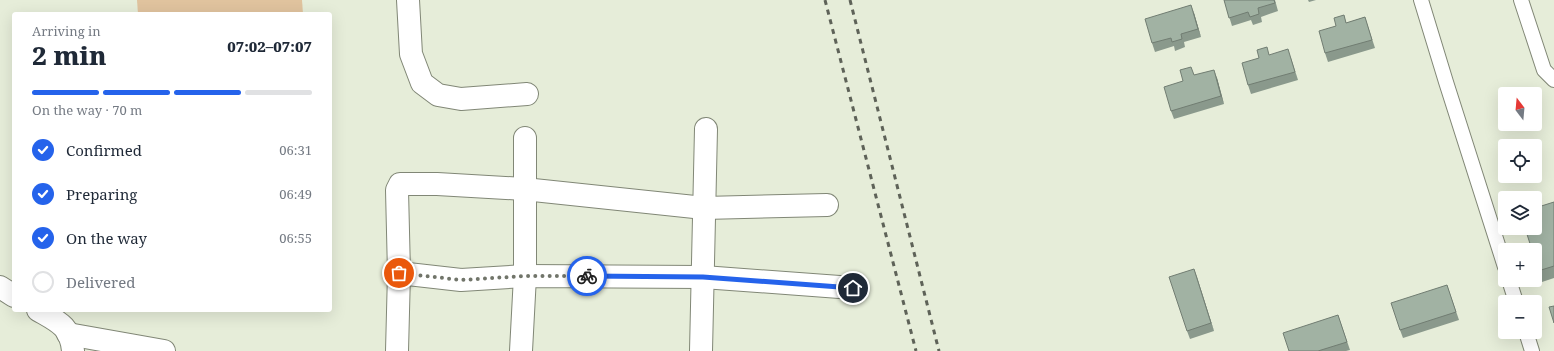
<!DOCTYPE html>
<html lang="en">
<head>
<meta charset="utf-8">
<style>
  body { margin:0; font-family:"Noto Serif",serif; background:#f2f2f3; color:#1f2937; height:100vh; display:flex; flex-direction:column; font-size:15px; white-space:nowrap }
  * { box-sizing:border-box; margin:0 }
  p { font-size:13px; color:#747a83 }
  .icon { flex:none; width:22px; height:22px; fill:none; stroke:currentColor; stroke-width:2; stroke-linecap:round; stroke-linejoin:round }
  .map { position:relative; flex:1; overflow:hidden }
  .sheet { position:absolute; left:12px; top:12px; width:320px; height:300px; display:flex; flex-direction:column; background:#fff; border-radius:4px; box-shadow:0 4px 16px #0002 }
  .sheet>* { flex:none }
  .needle { width:26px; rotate:344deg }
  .tools { position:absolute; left:1498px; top:87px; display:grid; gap:8px }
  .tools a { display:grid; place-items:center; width:44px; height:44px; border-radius:4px; background:#fff; box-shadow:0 4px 16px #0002; font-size:20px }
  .pin { position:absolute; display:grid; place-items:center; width:34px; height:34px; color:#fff; margin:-17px; border:2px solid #fff; border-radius:50%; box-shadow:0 1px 4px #0007 }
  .courier { position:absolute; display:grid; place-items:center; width:40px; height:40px; margin:-20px; border:3px solid #2563eb; border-radius:50%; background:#fff; color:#222; box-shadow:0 1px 5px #0007 }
  .overview em { font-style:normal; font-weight:800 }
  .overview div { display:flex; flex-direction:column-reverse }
  .overview { display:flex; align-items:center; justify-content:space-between; height:68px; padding:0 20px }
  h1 { font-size:26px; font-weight:800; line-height:30px }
  .bar { display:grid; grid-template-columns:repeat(4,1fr); gap:6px 4px; align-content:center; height:48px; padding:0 20px }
  .bar i { height:5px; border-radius:3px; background:#e0e1e3 }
  .bar .current { background:#2563eb }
  .bar p { grid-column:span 4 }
  ol { padding:0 20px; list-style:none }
  li { display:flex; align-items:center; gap:12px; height:44px }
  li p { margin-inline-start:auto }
  li .icon { padding:4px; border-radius:50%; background:#2563eb; color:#fff; stroke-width:4 }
  li:last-child { color:#747a83 }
  li i { width:22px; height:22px; border:2px solid #e0e1e3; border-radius:50% }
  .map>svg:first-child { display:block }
  .green { fill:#e0c39e }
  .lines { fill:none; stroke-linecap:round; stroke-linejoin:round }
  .service-casing { stroke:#818776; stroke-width:16 }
  .minor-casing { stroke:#818776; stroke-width:24 }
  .service { stroke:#fff; stroke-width:14 }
  .minor { stroke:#fff; stroke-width:22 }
  .rail { stroke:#5e6258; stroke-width:3; stroke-dasharray:5 5; stroke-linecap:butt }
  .wall { fill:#8a998c }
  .shaded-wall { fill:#717d72 }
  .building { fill:#a1b2a3; stroke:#717d72 }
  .done { stroke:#71756a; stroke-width:4; stroke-dasharray:0 7.2 }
  .route { stroke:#2563eb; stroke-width:5 }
</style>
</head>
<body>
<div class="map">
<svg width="1554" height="351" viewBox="0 0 1554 351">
  <rect width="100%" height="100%" fill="#e6edd9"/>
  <!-- green -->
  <path class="green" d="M137 0H302L303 14H138Z"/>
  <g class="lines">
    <defs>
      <g id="service">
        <path d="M1421 0 1446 82 1505 267"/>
        <path d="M1521 0 1544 70 1554 80"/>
        <path d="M1509 280 1516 302"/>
        <path d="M1526 332 1532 351"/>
      </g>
      <g id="minor">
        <path d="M408 0 411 54 422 83 438 95 461 99 527 94"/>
        <path d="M399 273 461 280 525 276 703 277 853 288"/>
        <path d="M0 287 14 296"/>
        <path d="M38 310C57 321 71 326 73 351"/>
        <path d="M68 334 164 351"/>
        <path d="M397 351 399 273 397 190 400 184H437L524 189 704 208 827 205"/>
        <path d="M521 351 525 276V138"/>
        <path d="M701 351 706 129"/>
      </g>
    </defs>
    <!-- service casing -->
    <use href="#service" class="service-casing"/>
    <!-- minor casing -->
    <use href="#minor" class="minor-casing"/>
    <!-- service -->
    <use href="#service" class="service"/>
    <!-- minor -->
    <use href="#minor" class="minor"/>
    <!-- rail -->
    <g class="rail">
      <path d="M825 0 916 351"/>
      <path d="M850 0 939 351"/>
    </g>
  </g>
  <!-- wall -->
  <g class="wall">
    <path d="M1224 0H1275L1278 11 1261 17 1262 22 1253 25 1251 20 1232 26Z"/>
    <path d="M1308 0H1316L1309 2Z"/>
    <path d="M1194 13 1201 37 1184 42 1185 47 1175 51 1174 46 1155 52 1152 43Z"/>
    <path d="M1344 15 1346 23 1365 17 1375 48 1328 62 1325 53 1336 26Z"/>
    <path d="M1270 55 1291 58 1298 80 1251 94 1248 85Z"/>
    <path d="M1194 75 1217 78 1224 104 1174 119 1171 111 1183 81Z"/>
    <path d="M1554 202V278L1542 282 1538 271Z"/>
    <path d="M1194 269 1214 331 1190 339 1187 331Z"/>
    <path d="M1447 285 1459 320 1403 338 1400 330Z"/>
    <path d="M1338 315 1350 350 1346 351H1289Z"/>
  </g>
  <!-- shaded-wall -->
  <g class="shaded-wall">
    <path d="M1191 5 1194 13 1201 37 1198 29Z"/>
    <path d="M1214 70 1217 78 1224 104 1221 96Z"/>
    <path d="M1194 269 1197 277 1214 331 1211 323Z"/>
  </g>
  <!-- building -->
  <g class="building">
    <path d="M1224 0H1274L1275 3 1258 8 1259 14 1250 17 1248 12 1229 18Z"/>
    <path d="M1191 5 1198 29 1181 34 1182 39 1172 42 1171 38 1152 43 1145 19Z"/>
    <path d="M1344 15 1346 23 1365 17 1372 40 1325 53 1319 31 1336 26 1334 18Z"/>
    <path d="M1267 47 1269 55 1288 49 1295 72 1248 85 1242 63 1259 58 1257 50Z"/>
    <path d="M1191 67 1194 75 1214 70 1221 96 1171 111 1164 87 1183 81 1180 70Z"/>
    <path d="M1554 202V266L1538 271 1535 261V250H1532L1525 228H1535V208Z"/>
    <path d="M1194 269 1211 323 1187 331 1169 277Z"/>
    <path d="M1447 285 1456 312 1400 330 1391 303Z"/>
    <path d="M1554 306V323L1549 307Z"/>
    <path d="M1338 315 1347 342 1318 351H1289L1283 333Z"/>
  </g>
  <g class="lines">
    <!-- done -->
    <path class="done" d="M399 273 461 280 525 276H587"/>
    <!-- route -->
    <path class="route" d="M587 276 703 277 853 288"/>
  </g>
</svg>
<div class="tools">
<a><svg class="needle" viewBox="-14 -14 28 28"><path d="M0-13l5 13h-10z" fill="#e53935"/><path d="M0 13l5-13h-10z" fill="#747a83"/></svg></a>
<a><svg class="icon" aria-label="locate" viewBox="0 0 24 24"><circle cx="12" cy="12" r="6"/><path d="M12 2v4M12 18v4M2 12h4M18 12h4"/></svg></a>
<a><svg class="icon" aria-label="layers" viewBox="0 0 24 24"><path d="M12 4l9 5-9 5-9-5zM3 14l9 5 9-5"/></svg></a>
<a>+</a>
<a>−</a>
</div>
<div class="pin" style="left:399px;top:273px;background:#ea580c"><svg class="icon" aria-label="bag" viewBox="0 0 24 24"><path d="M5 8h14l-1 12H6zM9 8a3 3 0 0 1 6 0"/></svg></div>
<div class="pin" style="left:853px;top:288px;background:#1f2937"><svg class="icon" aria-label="home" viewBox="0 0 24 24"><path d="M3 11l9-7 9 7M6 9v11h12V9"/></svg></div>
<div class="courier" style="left:587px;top:276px"><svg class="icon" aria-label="bike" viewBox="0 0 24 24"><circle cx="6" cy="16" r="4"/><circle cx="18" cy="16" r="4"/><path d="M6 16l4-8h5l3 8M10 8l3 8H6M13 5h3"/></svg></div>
<section class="sheet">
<div class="overview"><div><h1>2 min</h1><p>Arriving in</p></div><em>07:02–07:07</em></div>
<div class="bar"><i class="current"></i><i class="current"></i><i class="current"></i><i></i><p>On the way · 70 m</p></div>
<ol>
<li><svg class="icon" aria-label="check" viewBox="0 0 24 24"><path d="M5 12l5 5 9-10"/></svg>Confirmed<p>06:31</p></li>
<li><svg class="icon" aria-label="check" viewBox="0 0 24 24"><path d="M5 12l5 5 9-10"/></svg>Preparing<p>06:49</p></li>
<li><svg class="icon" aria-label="check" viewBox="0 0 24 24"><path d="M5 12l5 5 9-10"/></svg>On the way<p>06:55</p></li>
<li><i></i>Delivered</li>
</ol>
</section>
</div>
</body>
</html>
